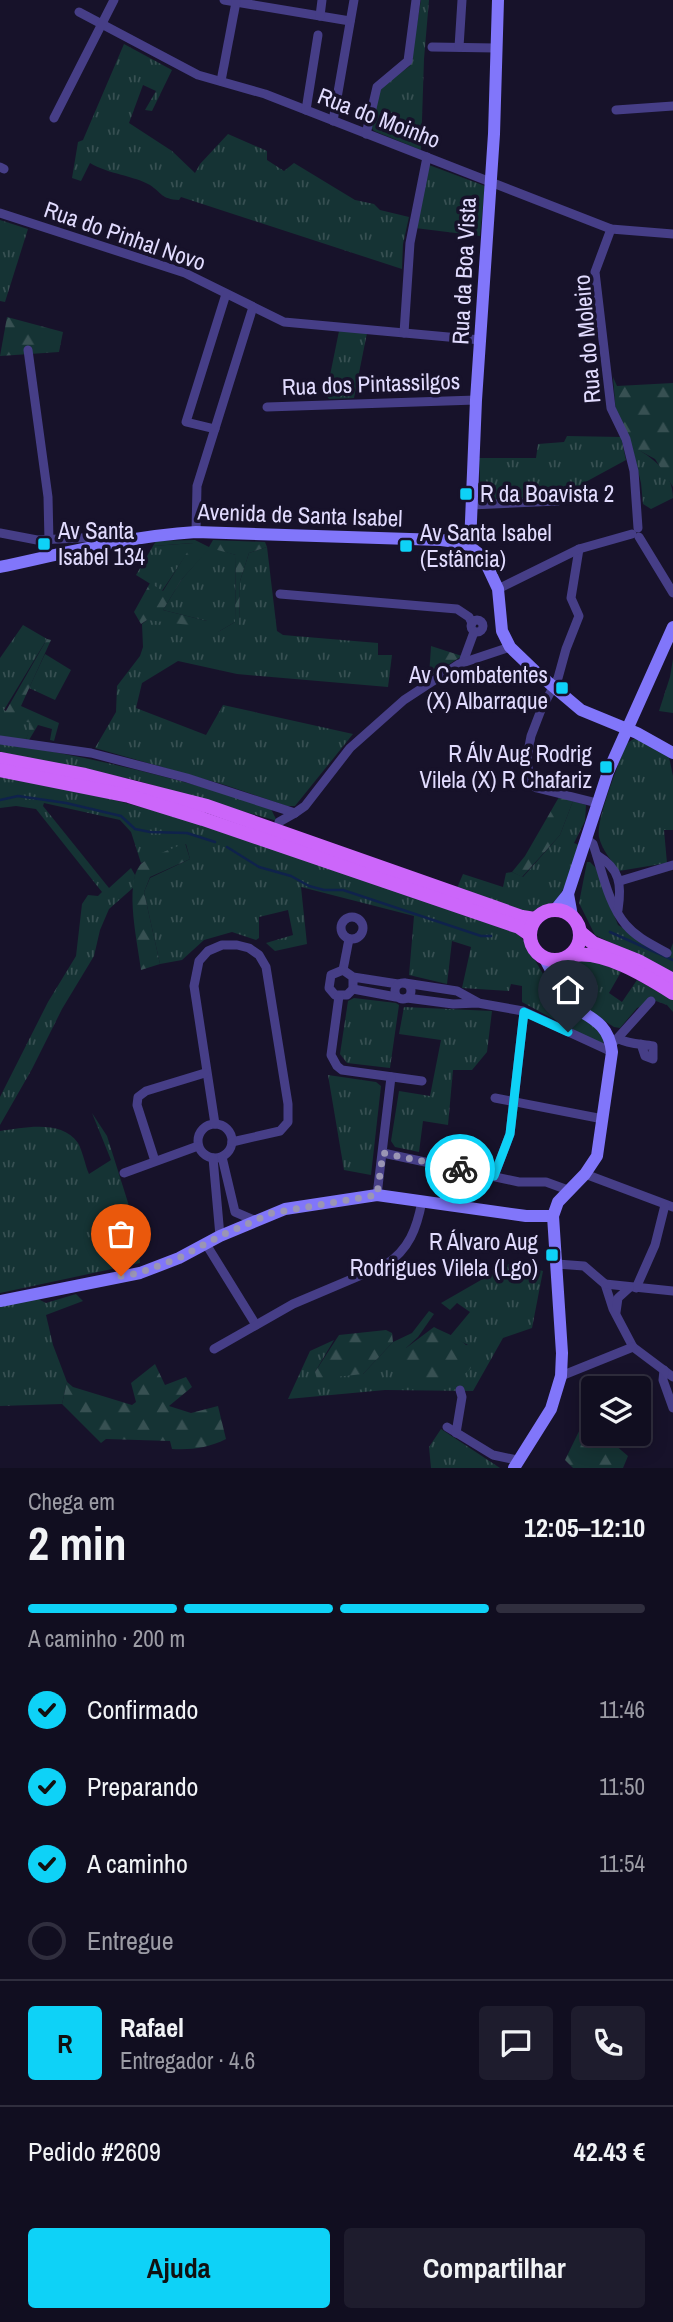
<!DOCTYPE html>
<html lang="pt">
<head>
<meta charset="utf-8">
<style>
  body { margin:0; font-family:"Archivo Narrow",sans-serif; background:#1e1c2d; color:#f1f3f6; height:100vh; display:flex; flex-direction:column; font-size:26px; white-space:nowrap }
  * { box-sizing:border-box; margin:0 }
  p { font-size:23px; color:#9c9ca5 }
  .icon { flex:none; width:38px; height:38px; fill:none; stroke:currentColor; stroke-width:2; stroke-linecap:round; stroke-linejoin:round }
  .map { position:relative; height:1468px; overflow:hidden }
  .details { display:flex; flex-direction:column; background:#110e20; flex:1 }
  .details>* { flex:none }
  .fabs { position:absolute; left:581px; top:1376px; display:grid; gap:14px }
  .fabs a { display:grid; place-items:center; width:70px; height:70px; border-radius:7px; background:#110e20; box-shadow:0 4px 18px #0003,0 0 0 2px #302e3e; font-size:35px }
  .pin { position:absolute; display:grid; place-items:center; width:60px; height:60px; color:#fff; margin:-72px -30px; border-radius:50% 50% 50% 0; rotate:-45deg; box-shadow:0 0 7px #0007 }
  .pin .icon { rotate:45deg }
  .courier { position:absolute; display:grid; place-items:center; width:70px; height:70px; margin:-35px; border:5px solid #0ed2f7; border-radius:50%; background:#fff; color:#222; box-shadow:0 2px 9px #0007 }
  .summary em { font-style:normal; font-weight:700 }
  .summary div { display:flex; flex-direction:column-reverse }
  .summary { display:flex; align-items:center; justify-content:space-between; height:119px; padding:0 28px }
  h1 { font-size:46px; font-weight:700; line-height:52px }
  .bar { display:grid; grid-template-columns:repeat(4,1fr); gap:10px 7px; align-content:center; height:84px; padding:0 28px }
  .bar i { height:9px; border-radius:5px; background:#302e3e }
  .bar .on { background:#0ed2f7 }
  .bar p { grid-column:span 4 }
  .line { display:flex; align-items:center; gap:18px; padding:0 28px; border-top:2px solid #302e3e }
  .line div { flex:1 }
  .round { display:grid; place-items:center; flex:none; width:74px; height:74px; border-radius:7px; background:#1e1c2d }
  ol { padding:0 28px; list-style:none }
  li { display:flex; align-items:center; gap:21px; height:77px }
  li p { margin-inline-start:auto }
  li .icon { padding:7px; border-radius:50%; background:#0ed2f7; color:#111; stroke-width:4 }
  li:last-child { color:#9c9ca5 }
  li i { width:38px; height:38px; border:4px solid #302e3e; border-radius:50% }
  .primary-button { display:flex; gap:14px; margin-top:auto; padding:14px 28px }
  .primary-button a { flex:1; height:80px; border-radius:7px; background:#0ed2f7; color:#111; font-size:28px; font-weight:700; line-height:80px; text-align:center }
  .primary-button a+a { background:#1e1c2d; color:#f1f3f6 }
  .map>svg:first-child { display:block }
  .grass { fill:url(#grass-tufts) }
  .forest { fill:url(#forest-firs) }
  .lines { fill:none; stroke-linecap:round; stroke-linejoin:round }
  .stream { stroke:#0f224c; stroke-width:2.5 }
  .street { stroke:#463e87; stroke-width:9 }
  .secondary { stroke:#8176fa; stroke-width:12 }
  .primary { stroke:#cc66fa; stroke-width:14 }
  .done { stroke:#9a95b4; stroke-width:7; stroke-dasharray:0 12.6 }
  .route { stroke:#0ed2f7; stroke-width:9 }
  .poi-dot { fill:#0ed2f7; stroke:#17122a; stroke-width:2.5 }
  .labels { text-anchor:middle; stroke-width:7; stroke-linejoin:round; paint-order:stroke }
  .street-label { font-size:23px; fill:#e1dbfe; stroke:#17122a }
  .poi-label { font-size:23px; fill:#e1dbfe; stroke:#17122a; text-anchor:start }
</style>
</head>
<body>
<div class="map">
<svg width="673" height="1468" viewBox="0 0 673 1468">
  <defs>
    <pattern id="grass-tufts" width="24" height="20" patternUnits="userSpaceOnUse" patternTransform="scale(1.75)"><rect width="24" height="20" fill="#153334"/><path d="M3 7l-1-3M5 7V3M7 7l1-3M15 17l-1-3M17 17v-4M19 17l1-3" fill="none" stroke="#375052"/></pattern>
    <pattern id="forest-firs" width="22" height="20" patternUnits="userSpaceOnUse" patternTransform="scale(1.75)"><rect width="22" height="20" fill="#153334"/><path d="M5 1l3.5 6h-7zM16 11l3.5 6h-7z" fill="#375052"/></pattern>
  </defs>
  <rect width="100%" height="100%" fill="#17122a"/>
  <!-- grass -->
  <g class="grass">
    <path d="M421 0H429L424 59 421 150 374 131 371 127 379 88 410 66Z"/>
    <path d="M124 44 172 70 152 111 145 110 156 91 143 85 129 123 172 151 195 173 200 164 228 134 267 151V160L284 171 294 163 355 200 374 204 380 210 409 217 403 244 402 269 181 197 179 200C161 199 162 193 150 185 135 176 108 174 90 163L81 181 72 178 78 142 83 140Z"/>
    <path d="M429 165 485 186 480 236 415 228Z"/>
    <path d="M0 220 28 229 5 302 0 301Z"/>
    <path d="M339 331 367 333 354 398 329 399 326 395Z"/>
    <path d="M567 436 621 437 626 460 580 485 579 495 481 501 479 458H536L538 444 564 442Z"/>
    <path d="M632 446C652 457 673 472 673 498L651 509 643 504 641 483Z"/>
    <path d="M194 543 162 591 136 575 153 546Z"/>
    <path d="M210 547 236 555 235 622 218 632 239 624 240 581 249 553 267 547 277 631 283 635 378 643V655H392L388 687 237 674 178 661 142 683 136 708 206 735 223 705 353 734 295 806H287L225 785 95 748 116 712 117 686 140 656 143 647 142 624 147 620 207 621 163 610 182 579Z"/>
    <path d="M23 625 47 639 4 710 32 723 26 740 0 736V658Z"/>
    <path d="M45 654 71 670 55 700 29 688Z"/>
    <path d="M673 659V713L659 711 670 677Z"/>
    <path d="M635 738 669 757 673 776V830H664L667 863 619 871C611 860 602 850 599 837 596 818 619 764 626 744Z"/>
    <path d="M0 743C94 757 180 779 270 807L277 821 135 780 0 752Z"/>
    <path d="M0 777 99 796 220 828 515 932 522 938 546 979 553 999 594 1026 604 1037 603 1046 522 1002V986L511 984 509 991 462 988 471 947 452 941 447 984 409 975 414 916 301 887 307 944 275 951 266 943 293 935 288 910 259 917V938L256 940 232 932 204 940 182 960 160 964 144 892 150 878 190 859 186 844 141 863 131 832 120 820 44 803 43 806 109 888 131 868 135 875 134 887 109 909 100 930 94 956 62 1009 32 1069 0 1125V1097L48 1002 76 956 82 904 88 895 98 896 102 892 36 809 16 806 0 808Z"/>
    <path d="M573 801 586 805 585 821 574 843 579 845C570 873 563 915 524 911L457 888 463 874 503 887 506 873 512 872 523 877 560 835Z"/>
    <path d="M587 862H590L596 868 618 925 668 956 673 943V973L595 935 579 903Z"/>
    <path d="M590 959 621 972 609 993 622 1002 637 980 673 1000V1012L667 1005 656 1001 637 1008 620 1028 614 1027 566 996 561 982 563 970 572 963Z"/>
    <path d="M354 998 396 1003 399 1005 390 1068 347 1063 340 1054 348 1001Z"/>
    <path d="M404 1007 492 1011 487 1052 472 1070H453L448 1125 423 1121 419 1152 395 1147 391 1141 399 1091 430 1096 441 1040 399 1034Z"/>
    <path d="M328 1075 376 1082 381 1086 371 1175 344 1170Z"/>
    <path d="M92 1113 107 1136 136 1228 140 1263 0 1293V1131C24 1128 61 1119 78 1143 83 1152 85 1165 89 1174L111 1160Z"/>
    <path d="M514 1261H535L532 1268 543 1271 532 1328 503 1338 473 1391 385 1390 288 1399 310 1351 334 1340 315 1372 363 1374 393 1342 412 1333 429 1311 434 1314 418 1337 406 1348 468 1345 450 1336 470 1312 457 1303 450 1310 441 1303Z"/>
    <path d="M76 1294 83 1301 46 1315 53 1345 67 1382 62 1404 0 1406V1305L36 1298 46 1303Z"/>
    <path d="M441 1429 500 1468H431L429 1447Z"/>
  </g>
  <!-- forest -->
  <g class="forest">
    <path d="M7 317 63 332 59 352 0 356Z"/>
    <path d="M613 377 617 386 673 383V487L655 459 631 446 616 415Z"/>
    <path d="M195 540 209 547 213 540 265 542 267 547 249 553 240 581 239 624 220 636 218 632 235 622 236 555 210 548 182 579 163 610 207 621 206 627 147 620 141 624 134 612 150 583 163 591 193 543 153 546 156 541Z"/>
    <path d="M47 639 51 640 21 706 59 723 54 741 50 740 52 729 38 725 29 740H26L31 723 3 716Z"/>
    <path d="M431 646 462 656 429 677Z"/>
    <path d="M559 797 573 801 560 835 522 877 512 872 525 856Z"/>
    <path d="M185 843 190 859 150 877 144 892 160 964 141 970C138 945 124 885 140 865 147 857 175 848 185 843Z"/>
    <path d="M434 1327C451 1336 471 1341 475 1361L470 1369 454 1384 407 1381 398 1372 396 1361 406 1348Z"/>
    <path d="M386 1330 392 1333 393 1342 363 1374 317 1379 315 1372 339 1335Z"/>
    <path d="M155 1364 165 1385 186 1377 192 1387 169 1406 191 1413 218 1406 226 1439C208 1448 192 1450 172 1449L170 1441 106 1439 101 1443 62 1404 67 1382 73 1387 132 1405 136 1402 131 1383Z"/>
    <path d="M585 1419 593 1426V1433H601L628 1456 623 1468H573L565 1460Z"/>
  </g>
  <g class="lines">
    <!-- stream -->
    <g class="stream">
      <path d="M0 800 18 796 66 803 121 816 135 829 150 832 187 833 215 842"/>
      <path d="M227 847 259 867 291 876 309 886 324 890H343L481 936H491"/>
      <path d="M610 932 673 960"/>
    </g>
    <!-- street -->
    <g class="street">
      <path d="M224 0 350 21"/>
      <path d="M79 12 198 75 265 94 611 229 673 234"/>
      <path d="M320 16 322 0"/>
      <path d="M432 47 496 48"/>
      <path d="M459 47 462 0"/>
      <path d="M221 81 236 2"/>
      <path d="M306 110 318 35"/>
      <path d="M616 110 673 106"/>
      <path d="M54 118 114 0"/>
      <path d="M333 121 354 0"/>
      <path d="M366 134 377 87 408 61 416 0"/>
      <path d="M0 167 4 169"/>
      <path d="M0 213 185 273 284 322 481 340"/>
      <path d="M611 229 595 272 611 408 626 439 634 471 638 528"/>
      <path d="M404 333 410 243 427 157"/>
      <path d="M28 350 48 497 49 541"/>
      <path d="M267 407 476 400"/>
      <path d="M215 429 186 422 226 294"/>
      <path d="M471 505 558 501"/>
      <path d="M196 532 197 486 253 307"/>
      <path d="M0 533 37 540 100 537 110 543"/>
      <path d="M639 537 673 593"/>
      <path d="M579 549 571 598 579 616 566 649 558 678 541 710 531 736 527 757 530 784 537 788 597 803"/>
      <path d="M498 589 579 549 632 534"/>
      <path d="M280 594 457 609 469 617 472 623"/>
      <circle cx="477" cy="626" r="6"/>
      <path d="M463 662 474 632"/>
      <path d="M0 740 91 753 187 778 295 813 305 806 350 748 404 700 459 664 510 647"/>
      <path d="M279 822 295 813"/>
      <path d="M586 839 593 844C602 870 608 904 626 925 637 938 653 945 667 953"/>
      <path d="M597 855C620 869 622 884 618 910"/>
      <path d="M620 881 673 865"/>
      <circle cx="352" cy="928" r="11"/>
      <path d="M343 970 349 939"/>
      <path d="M353 977V989L347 995H335L329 988 331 975 343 970 353 977 398 984"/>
      <circle cx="403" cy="991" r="8"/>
      <path d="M405 983 457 991 477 1002"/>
      <path d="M353 989 396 997"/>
      <path d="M339 996 331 1055 337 1066 342 1070 422 1081"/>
      <path d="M407 998 453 1004 478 1003 523 1011 612 1052"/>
      <path d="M619 1039C628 1044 642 1044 653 1046V1059L645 1056 641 1044"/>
      <path d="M615 1041 651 1001"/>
      <path d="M495 1098 603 1119"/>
      <circle cx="215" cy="1141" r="17"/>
      <path d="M215 1124 194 986 199 961 208 951 222 945H237L249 948 259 955 266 967 288 1104V1122L280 1131 232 1142"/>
      <path d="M383 1153 519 1182H546L568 1190"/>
      <path d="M222 1157 235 1212 256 1221"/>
      <path d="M213 1158 220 1236"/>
      <path d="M155 1161 137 1105 138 1097 146 1091 205 1073"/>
      <path d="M124 1173 198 1146"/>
      <path d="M585 1174 673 1207"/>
      <path d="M494 1176 510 1134 524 1012"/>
      <path d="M377 1195 391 1077"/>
      <path d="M206 1244 256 1325"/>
      <path d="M557 1264 584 1266 605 1284 613 1309 633 1347 673 1377"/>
      <path d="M605 1284 673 1291"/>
      <path d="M636 1288 655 1245 665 1205"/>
      <path d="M616 1312 618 1298 629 1288"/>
      <path d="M214 1349 293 1304 385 1265C409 1250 417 1228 422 1201"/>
      <path d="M664 1370 663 1380 673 1408"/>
      <path d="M561 1376 633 1347"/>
      <path d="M447 1427 493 1455 517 1460"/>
      <path d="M456 1433 462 1397 460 1390"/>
    </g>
    <!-- secondary -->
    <g class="secondary">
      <path d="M470 545 476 400 494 134 498 0"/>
      <path d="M0 567C65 553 130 536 196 532L441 540 465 543 483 557 498 589 502 631 510 647 536 672 581 710 637 733 673 753"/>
      <path d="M568 894 572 916"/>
      <path d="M555 910 568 894 608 772 673 627"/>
      <path d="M545 959 554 976"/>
      <path d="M0 1301 140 1273 179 1258 220 1236 285 1209 377 1195 526 1216H553"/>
      <path d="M514 1468 551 1409 561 1376 562 1353 553 1216 558 1202 585 1174 597 1156 612 1052C608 1014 577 1017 556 992L554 976 561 960"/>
    </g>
    <!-- primary -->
    <g class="primary">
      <path d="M0 759 85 775 207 806 522 917 535 919"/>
      <path d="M0 770 129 796 203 819 519 927 529 934"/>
      <circle cx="555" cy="935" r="25"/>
      <path d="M581 933 593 943 638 961 673 980"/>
      <path d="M570 956C601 948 646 976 673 993"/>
    </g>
  </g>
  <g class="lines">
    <!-- done -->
    <path class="done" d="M121 1276 139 1273 179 1258 220 1236 272 1213 377 1195 383 1153 460 1169"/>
    <!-- route -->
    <path class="route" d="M460 1169 494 1176 510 1134 524 1012 568 1032"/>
  </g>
  <!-- markers -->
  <g class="poi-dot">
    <rect x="459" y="487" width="14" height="14" rx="3.5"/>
    <rect x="37" y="537" width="14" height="14" rx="3.5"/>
    <rect x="399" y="539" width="14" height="14" rx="3.5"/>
    <rect x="555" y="681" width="14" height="14" rx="3.5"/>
    <rect x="599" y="760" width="14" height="14" rx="3.5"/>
    <rect x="545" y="1248" width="14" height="14" rx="3.5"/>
  </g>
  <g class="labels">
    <!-- street labels -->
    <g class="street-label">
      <text transform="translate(379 118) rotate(21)" y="8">Rua do Moinho</text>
      <text transform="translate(125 236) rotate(19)" y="8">Rua do Pinhal Novo</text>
      <text transform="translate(464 271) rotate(-87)" y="8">Rua da Boa Vista</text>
      <text transform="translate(587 339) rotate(-95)" y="8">Rua do Moleiro</text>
      <text transform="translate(371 384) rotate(-2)" y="8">Rua dos Pintassilgos</text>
      <text transform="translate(300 515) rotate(2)" y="8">Avenida de Santa Isabel</text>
    </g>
    <!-- poi labels -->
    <g class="poi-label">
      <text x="480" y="502">R da Boavista 2</text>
      <text x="58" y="539">Av Santa<tspan x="58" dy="26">Isabel 134</tspan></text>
      <text x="420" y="541">Av Santa Isabel<tspan x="420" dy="26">(Estância)</tspan></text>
      <text x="548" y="683" text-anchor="end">Av Combatentes<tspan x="548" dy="26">(X) Albarraque</tspan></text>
      <text x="592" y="762" text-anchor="end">R Álv Aug Rodrig<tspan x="592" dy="26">Vilela (X) R Chafariz</tspan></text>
      <text x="538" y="1250" text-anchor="end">R Álvaro Aug<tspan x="538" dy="26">Rodrigues Vilela (Lgo)</tspan></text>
    </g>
  </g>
</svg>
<div class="fabs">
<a><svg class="icon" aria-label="layers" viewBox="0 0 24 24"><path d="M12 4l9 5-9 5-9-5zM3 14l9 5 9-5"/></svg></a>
</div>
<div class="pin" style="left:121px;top:1276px;background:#ea580c"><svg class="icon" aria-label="bag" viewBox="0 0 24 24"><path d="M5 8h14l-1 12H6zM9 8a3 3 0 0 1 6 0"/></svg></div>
<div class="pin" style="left:568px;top:1032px;background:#1f2937"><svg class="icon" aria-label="home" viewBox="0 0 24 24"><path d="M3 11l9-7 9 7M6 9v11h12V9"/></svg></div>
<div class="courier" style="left:460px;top:1169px"><svg class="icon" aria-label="bike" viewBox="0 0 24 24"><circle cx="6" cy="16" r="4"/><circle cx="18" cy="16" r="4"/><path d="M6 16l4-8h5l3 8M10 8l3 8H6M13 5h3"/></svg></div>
</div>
<section class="details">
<div class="summary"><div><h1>2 min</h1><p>Chega em</p></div><em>12:05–12:10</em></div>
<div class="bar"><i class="on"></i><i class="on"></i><i class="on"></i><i></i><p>A caminho · 200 m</p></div>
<ol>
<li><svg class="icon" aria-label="check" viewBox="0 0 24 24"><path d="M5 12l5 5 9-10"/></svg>Confirmado<p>11:46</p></li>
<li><svg class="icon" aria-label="check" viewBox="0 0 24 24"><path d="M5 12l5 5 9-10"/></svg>Preparando<p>11:50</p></li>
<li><svg class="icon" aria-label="check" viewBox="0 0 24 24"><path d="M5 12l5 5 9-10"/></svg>A caminho<p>11:54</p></li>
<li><i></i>Entregue</li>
</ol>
<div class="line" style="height:126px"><b class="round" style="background:#0ed2f7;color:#111">R</b><div><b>Rafael</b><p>Entregador · 4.6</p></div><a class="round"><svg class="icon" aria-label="chat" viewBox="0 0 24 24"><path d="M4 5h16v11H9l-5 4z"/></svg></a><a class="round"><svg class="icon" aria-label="phone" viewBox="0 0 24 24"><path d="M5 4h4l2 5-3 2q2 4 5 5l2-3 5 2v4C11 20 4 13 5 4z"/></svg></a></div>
<div class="line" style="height:91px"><div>Pedido #2609</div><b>42.43 €</b></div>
<div class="primary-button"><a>Ajuda</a><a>Compartilhar</a></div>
</section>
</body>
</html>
